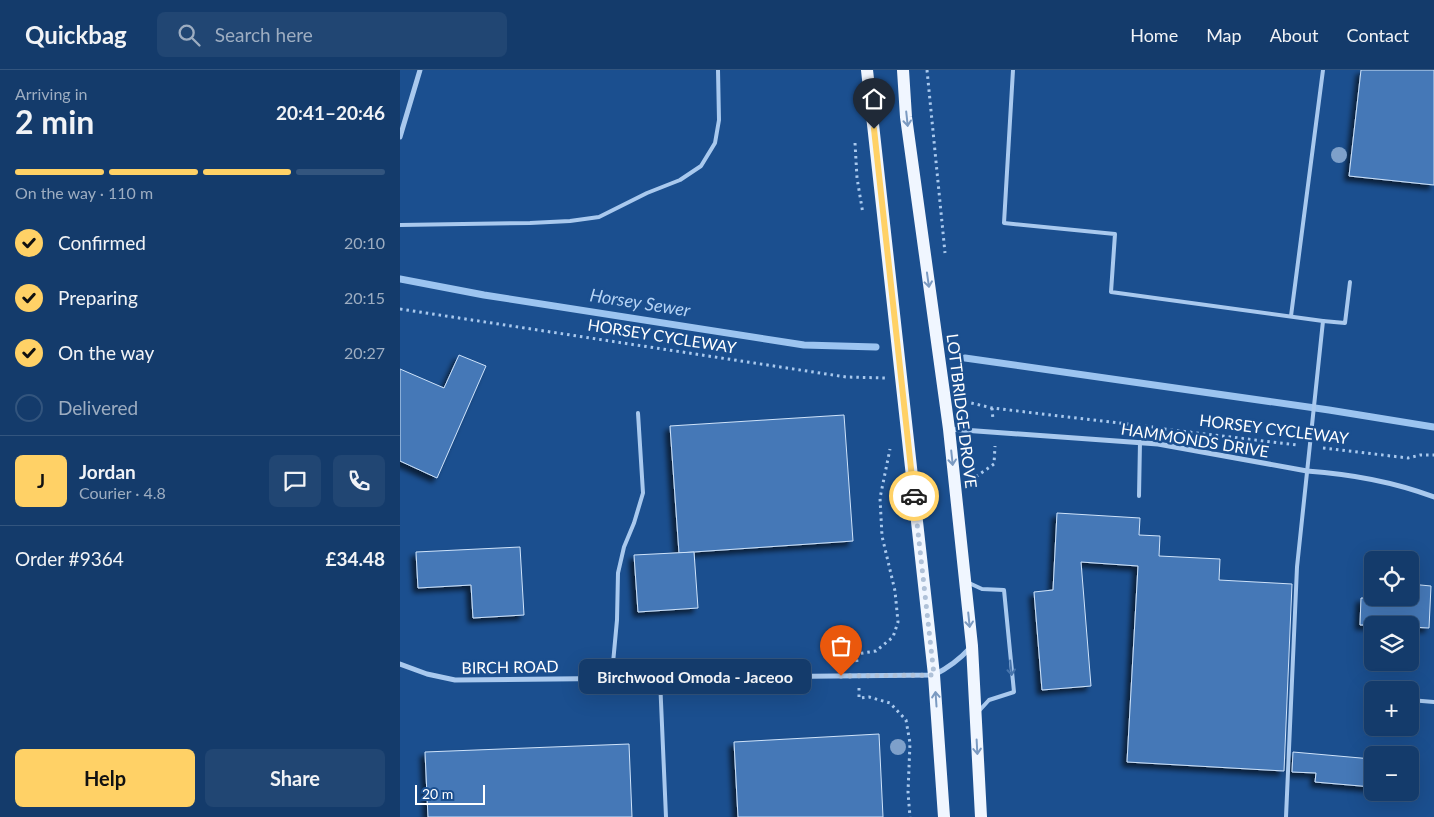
<!DOCTYPE html>
<html lang="en">
<head>
<meta charset="utf-8">
<style>
  body { margin:0; font-family:Lato,sans-serif; background:#214673; color:#f1f3f6; height:100vh; display:flex; flex-direction:column; font-size:19px; white-space:nowrap }
  * { box-sizing:border-box; margin:0 }
  p { font-size:16px; color:#9dadc1 }
  .icon { flex:none; width:28px; height:28px; fill:none; stroke:currentColor; stroke-width:2; stroke-linecap:round; stroke-linejoin:round }
  .map { position:relative; flex:1; overflow:hidden }
  .panel { display:flex; flex-direction:column; background:#143b6b; width:400px }
  .panel>* { flex:none }
  .fabs { position:absolute; left:964px; top:481px; display:grid; gap:10px }
  .fabs a { display:grid; place-items:center; width:55px; height:55px; border-radius:8px; background:#143b6b; box-shadow:0 5px 20px #0002,0 0 0 1px #33557e; font-size:25px }
  .scale { position:absolute; left:15px; bottom:12px; width:70px; box-sizing:border-box; padding-left:5px; border:2px solid #fff; border-top:0; font-size:14px; line-height:18px; white-space:nowrap; color:#fff; -webkit-text-stroke:4px #1b4f8f; paint-order:stroke }
  .pin { position:absolute; display:grid; place-items:center; width:42px; height:42px; color:#fff; margin:-51px -21px; border-radius:50% 50% 50% 0; rotate:-45deg; box-shadow:0 0 5px #0007 }
  .pin .icon { rotate:45deg }
  .courier { position:absolute; display:grid; place-items:center; width:50px; height:50px; margin:-25px; border:4px solid #ffd166; border-radius:50%; background:#fff; color:#222; box-shadow:0 1px 6px #0007 }
  .bubble { position:absolute; height:35px; border-radius:8px; background:#143b6b; box-shadow:0 5px 20px #0002,0 0 0 1px #33557e; font-size:16px; font-weight:700; line-height:35px; text-align:center }
  .summary em { font-style:normal; font-weight:700 }
  .summary div { display:flex; flex-direction:column-reverse }
  .summary { display:flex; align-items:center; justify-content:space-between; height:85px; padding:0 15px }
  h1 { font-size:32px; font-weight:700; line-height:38px }
  .bar { display:grid; grid-template-columns:repeat(4,1fr); gap:8px 5px; align-content:center; height:60px; padding:0 15px }
  .bar i { height:6px; border-radius:4px; background:#33557e }
  .bar .current { background:#ffd166 }
  .bar p { grid-column:span 4 }
  .line { display:flex; align-items:center; gap:12px; padding:0 15px; border-top:1px solid #33557e }
  .line div { flex:1 }
  .round { display:grid; place-items:center; flex:none; width:52px; height:52px; border-radius:8px; background:#214673 }
  ol { padding:0 15px; list-style:none }
  li { display:flex; align-items:center; gap:15px; height:55px }
  li p { margin-inline-start:auto }
  li .icon { padding:5px; border-radius:50%; background:#ffd166; color:#111; stroke-width:4 }
  li:last-child { color:#9dadc1 }
  li i { width:28px; height:28px; border:2px solid #33557e; border-radius:50% }
  .button { display:flex; gap:10px; margin-top:auto; padding:10px 15px }
  .button a { flex:1; height:58px; border-radius:8px; background:#ffd166; color:#111; font-size:20px; font-weight:700; line-height:58px; text-align:center }
  .button a+a { background:#214673; color:#f1f3f6 }
  header { display:flex; align-items:center; gap:30px; box-sizing:border-box; height:70px; padding:0 25px; background:#143b6b; border-bottom:1px solid #33557e }
  header strong { font-size:24px }
  nav { display:flex; gap:28px; margin-inline-start:auto; font-size:18px }
  .search { width:350px; height:45px; background:#214673; display:flex; align-items:center; gap:12px; box-sizing:border-box; padding:0 18px; border-radius:8px; color:#9dadc1; font-size:19px }
  main { display:flex; flex:1; min-height:0 }
  .map>svg:first-child { display:block }
  .lines { fill:none; stroke-linecap:round; stroke-linejoin:round }
  .stream { stroke:#9cc4f0; stroke-width:7 }
  .building { fill:#4478b7; stroke:#cfe3fa; filter:url(#shadow) }
  .path { stroke:#a9c9ee; stroke-width:3; stroke-dasharray:2.5 4; stroke-linecap:butt }
  .lane { stroke:#a9c9ee; stroke-width:4 }
  .street { stroke:#a9c9ee; stroke-width:5 }
  .primary { stroke:#f0f6ff; stroke-width:12 }
  .tree { fill:#7ea0ca }
  .oneway { stroke:#7b9ac1 }
  .oneway2 { stroke:#4674ac }
  .done { stroke:#afc1d8; stroke-width:5; stroke-dasharray:0 9 }
  .route { stroke:#ffd166; stroke-width:6 }
  .labels { text-anchor:middle; stroke-width:5; stroke-linejoin:round; paint-order:stroke }
  .street-label { font-size:16px; fill:#fff; stroke:#1b4f8f }
  .water-label { font-size:18px; font-style:italic; fill:#b5d3f5; stroke:#1b4f8f }
</style>
</head>
<body>
<header>
<strong>Quickbag</strong>
<div class="search"><svg class="icon" aria-label="search" viewBox="0 0 24 24"><circle cx="10" cy="10" r="6"/><path d="M15 15l6 6"/></svg>Search here</div>
<nav><a>Home</a><a>Map</a><a>About</a><a>Contact</a></nav>
</header>
<main>
<section class="panel">
<div class="summary"><div><h1>2 min</h1><p>Arriving in</p></div><em>20:41–20:46</em></div>
<div class="bar"><i class="current"></i><i class="current"></i><i class="current"></i><i></i><p>On the way · 110 m</p></div>
<ol>
<li><svg class="icon" aria-label="check" viewBox="0 0 24 24"><path d="M5 12l5 5 9-10"/></svg>Confirmed<p>20:10</p></li>
<li><svg class="icon" aria-label="check" viewBox="0 0 24 24"><path d="M5 12l5 5 9-10"/></svg>Preparing<p>20:15</p></li>
<li><svg class="icon" aria-label="check" viewBox="0 0 24 24"><path d="M5 12l5 5 9-10"/></svg>On the way<p>20:27</p></li>
<li><i></i>Delivered</li>
</ol>
<div class="line" style="height:90px"><b class="round" style="background:#ffd166;color:#111">J</b><div><b>Jordan</b><p>Courier · 4.8</p></div><a class="round"><svg class="icon" aria-label="chat" viewBox="0 0 24 24"><path d="M4 5h16v11H9l-5 4z"/></svg></a><a class="round"><svg class="icon" aria-label="phone" viewBox="0 0 24 24"><path d="M5 4h4l2 5-3 2q2 4 5 5l2-3 5 2v4C11 20 4 13 5 4z"/></svg></a></div>
<div class="line" style="height:65px"><div>Order #9364</div><b>£34.48</b></div>
<div class="button"><a>Help</a><a>Share</a></div>
</section>
<div class="map">
<svg width="1034" height="747" viewBox="0 0 1034 747">
  <defs>
    <filter id="shadow"><feDropShadow dx="-4.5" dy="4.5" stdDeviation="2.5" flood-color="#0009"/></filter>
  </defs>
  <rect width="100%" height="100%" fill="#1b4f8f"/>
  <g class="lines">
    <!-- stream -->
    <g class="stream">
      <path d="M0 209 84 225 404 275 476 277"/>
      <path d="M565 288 929 340 1034 357"/>
    </g>
  </g>
  <!-- building -->
  <g class="building">
    <path d="M961 0H1034V115L949 106Z"/>
    <path d="M59 285 86 296 37 408 0 391V299L44 318Z"/>
    <path d="M444 345 453 471 279 483 270 356Z"/>
    <path d="M657 443 740 448 739 465 760 466 759 486 820 489 819 510 892 514 884 701 727 692 738 496 681 492 691 616 642 620 634 522 653 520Z"/>
    <path d="M120 477 124 545 73 548 71 515 18 518 16 482Z"/>
    <path d="M294 482 298 538 238 542 234 485Z"/>
    <path d="M1010 514 1031 516 1029 558 1010 557V555H960L961 528H1010Z"/>
    <path d="M479 664 483 747H338L334 672Z"/>
    <path d="M229 674 232 747H28L25 682Z"/>
    <path d="M893 682 972 689V717L915 712 916 703 892 702Z"/>
  </g>
  <g class="lines">
    <!-- path -->
    <g class="path">
      <path d="M527 0 545 183"/>
      <path d="M455 73 457 108 463 144"/>
      <path d="M0 239 446 307 485 308"/>
      <path d="M564 324 567 332 592 338 753 357"/>
      <path d="M592 338 593 350"/>
      <path d="M764 359 897 375"/>
      <path d="M923 378 1008 388 1020 385H1034"/>
      <path d="M575 412 574 408 594 394 595 376"/>
      <path d="M457 592 456 584 476 581 493 567 498 552 495 521 482 466 480 428 490 379"/>
      <path d="M459 618V628L469 627 490 633 506 650 510 673 508 722 510 747"/>
    </g>
    <!-- lane -->
    <g class="lane">
      <path d="M613 0 604 153 715 164 711 222 923 251 897 497 886 747"/>
      <path d="M0 155 130 153 170 151 199 147 247 123 280 110 301 96 315 73 319 50 318 0"/>
      <path d="M891 246 923 0"/>
      <path d="M923 251 945 253 950 212"/>
      <path d="M739 426 740 372"/>
      <path d="M569 513 582 519 604 520 614 622 589 630 578 642"/>
      <path d="M215 608 213 593 217 550 218 503 224 477 234 453 243 423 238 343"/>
      <path d="M260 609 266 747"/>
      <path d="M965 625 972 626"/>
      <path d="M1010 630 1034 632"/>
    </g>
    <!-- street -->
    <g class="street">
      <path d="M0 67 20 0"/>
      <path d="M549 359 758 374 907 401C950 404 994 412 1034 427"/>
      <path d="M0 594 27 604 55 610 534 605C548 598 559 590 570 578"/>
    </g>
    <!-- primary -->
    <g class="primary">
      <path d="M467 0 534 605 544 747"/>
      <path d="M503 0 506 47 549 359 572 576 581 747"/>
    </g>
  </g>
  <!-- trees -->
  <g class="tree">
    <circle cx="939" cy="85" r="8"/>
    <circle cx="498" cy="677" r="8"/>
  </g>
  <!-- one-way arrows -->
  <defs><path id="oneway-shaft" d="M-6 0H5M1.5-3L5.5 0L1.5 3" fill="none" stroke-width="1.6" stroke-linecap="round" stroke-linejoin="round" transform="scale(1.25)"/></defs>
  <g class="oneway">
    <use href="#oneway-shaft" transform="translate(507 49) rotate(84)"/>
    <use href="#oneway-shaft" transform="translate(528 210) rotate(82)"/>
    <use href="#oneway-shaft" transform="translate(552 388) rotate(84)"/>
    <use href="#oneway-shaft" transform="translate(569 550) rotate(84)"/>
    <use href="#oneway-shaft" transform="translate(536 629) rotate(-94)"/>
    <use href="#oneway-shaft" transform="translate(577 677) rotate(87)"/>
  </g>
  <use class="oneway2" href="#oneway-shaft" transform="translate(611 598) rotate(84)"/>
  <g class="lines">
    <!-- done -->
    <path class="done" d="M441 606 534 605 514 426"/>
    <!-- route -->
    <path class="route" d="M474 59 514 426"/>
  </g>
  <g class="labels">
    <!-- street labels -->
    <g class="street-label">
      <text transform="translate(262 266) rotate(9)" y="6">HORSEY CYCLEWAY</text>
      <text transform="translate(562 341) rotate(83)" y="6">LOTTBRIDGE DROVE</text>
      <text transform="translate(874 359) rotate(7)" y="6">HORSEY CYCLEWAY</text>
      <text transform="translate(795 370) rotate(9)" y="6">HAMMONDS DRIVE</text>
      <text transform="translate(110 597) rotate(-1)" y="6">BIRCH ROAD</text>
    </g>
    <!-- water labels -->
    <g class="water-label">
      <text transform="translate(240 233) rotate(9)" y="6">Horsey Sewer</text>
    </g>
  </g>
</svg>
<div class="fabs">
<a><svg class="icon" aria-label="locate" viewBox="0 0 24 24"><circle cx="12" cy="12" r="6"/><path d="M12 2v4M12 18v4M2 12h4M18 12h4"/></svg></a>
<a><svg class="icon" aria-label="layers" viewBox="0 0 24 24"><path d="M12 4l9 5-9 5-9-5zM3 14l9 5 9-5"/></svg></a>
<a>+</a>
<a>−</a>
</div>
<div class="scale">20 m</div>
<div class="pin" style="left:441px;top:606px;background:#ea580c"><svg class="icon" aria-label="bag" viewBox="0 0 24 24"><path d="M5 8h14l-1 12H6zM9 8a3 3 0 0 1 6 0"/></svg></div>
<div class="pin" style="left:474px;top:59px;background:#1f2937"><svg class="icon" aria-label="home" viewBox="0 0 24 24"><path d="M3 11l9-7 9 7M6 9v11h12V9"/></svg></div>
<div class="courier" style="left:514px;top:426px"><svg class="icon" aria-label="car" viewBox="0 0 24 24"><path d="M5 17H2v-5l4-1 3-4h7l3 4 3 1v5h-3M9 17h6M6 11h13"/><circle cx="7" cy="17" r="2"/><circle cx="17" cy="17" r="2"/></svg></div>
<div class="bubble" style="left:179px;top:589px;width:232px">Birchwood Omoda - Jaceoo</div>
</div>
</main>
</body>
</html>
